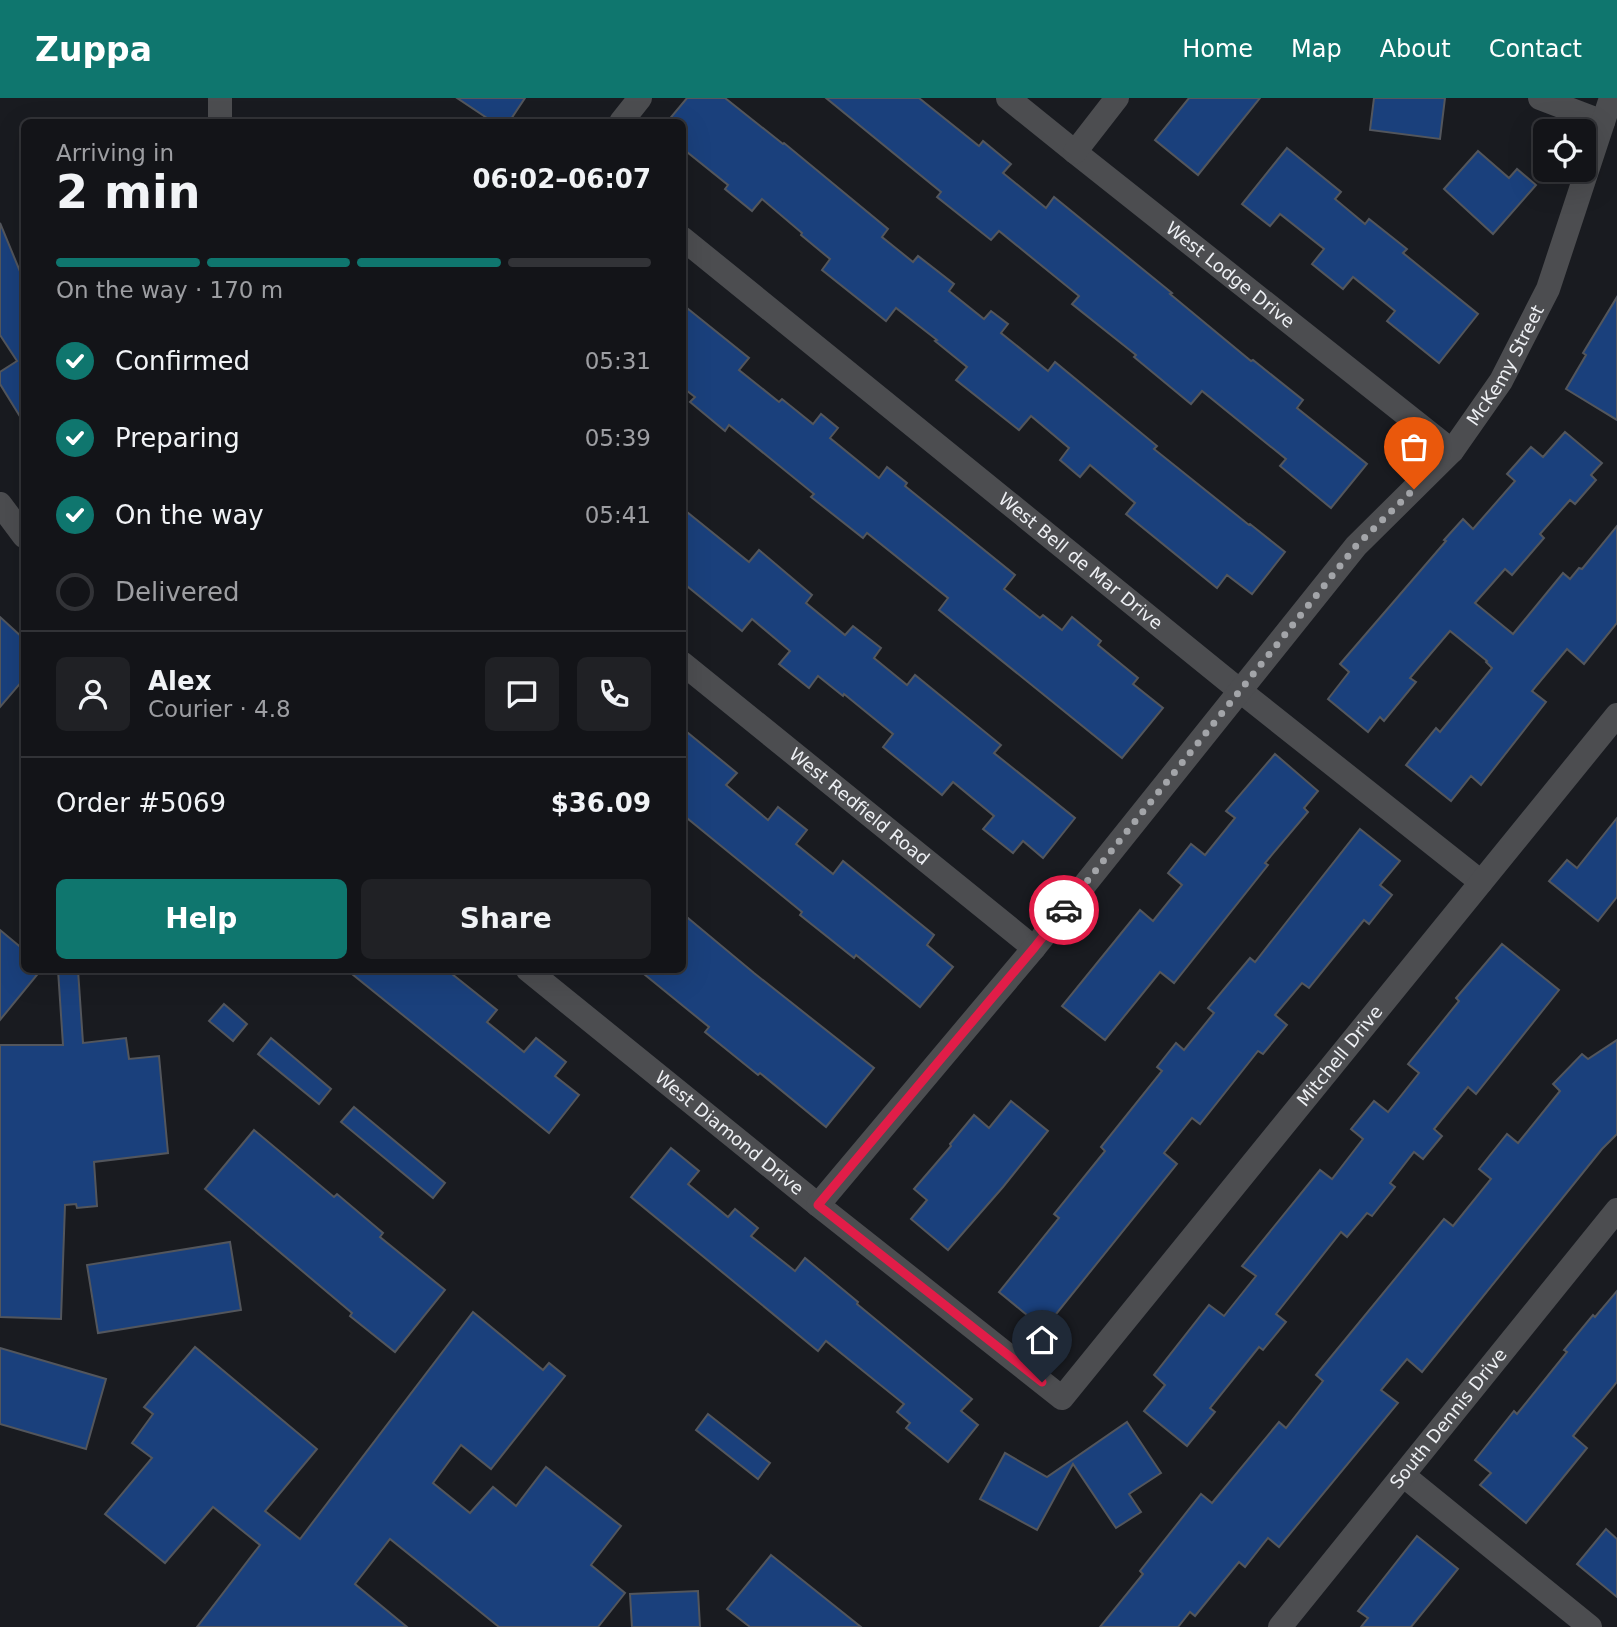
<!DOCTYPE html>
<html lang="en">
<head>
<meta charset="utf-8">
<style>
  body { margin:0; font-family:"DejaVu Sans",sans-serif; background:#202125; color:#f1f3f6; height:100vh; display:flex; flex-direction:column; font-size:26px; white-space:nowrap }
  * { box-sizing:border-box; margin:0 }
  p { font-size:23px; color:#9d9ea2 }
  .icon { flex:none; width:38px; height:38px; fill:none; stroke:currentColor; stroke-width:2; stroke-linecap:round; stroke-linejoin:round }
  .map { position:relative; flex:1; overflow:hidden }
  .details { position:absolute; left:21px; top:21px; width:665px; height:854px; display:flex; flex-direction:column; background:#131418; border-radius:10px; box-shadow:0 7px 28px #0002,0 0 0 2px #323337 }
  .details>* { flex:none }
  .tools { position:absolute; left:1533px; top:21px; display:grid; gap:14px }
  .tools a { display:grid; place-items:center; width:63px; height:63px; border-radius:10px; background:#131418; box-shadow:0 7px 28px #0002,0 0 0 2px #323337; font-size:35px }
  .pin { position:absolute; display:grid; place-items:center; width:60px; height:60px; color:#fff; margin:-72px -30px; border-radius:50% 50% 50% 0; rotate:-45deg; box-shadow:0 0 7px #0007 }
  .pin .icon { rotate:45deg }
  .courier { position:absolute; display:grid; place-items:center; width:70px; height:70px; margin:-35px; border:5px solid #e11d48; border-radius:50%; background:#fff; color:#222; box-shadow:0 2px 9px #0007 }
  .summary em { font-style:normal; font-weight:600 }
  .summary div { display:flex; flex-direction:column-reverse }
  .summary { display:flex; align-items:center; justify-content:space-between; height:119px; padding:0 35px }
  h1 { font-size:46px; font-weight:600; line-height:52px }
  .bar { display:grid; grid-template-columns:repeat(4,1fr); gap:10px 7px; align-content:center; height:84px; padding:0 35px }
  .bar i { height:9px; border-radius:5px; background:#323337 }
  .bar .on { background:#0f766e }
  .bar p { grid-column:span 4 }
  .line { display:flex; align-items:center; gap:18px; padding:0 35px; border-top:2px solid #323337 }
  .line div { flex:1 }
  .round { display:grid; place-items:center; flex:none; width:74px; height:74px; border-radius:10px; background:#202125 }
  ol { padding:0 35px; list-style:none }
  li { display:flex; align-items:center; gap:21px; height:77px }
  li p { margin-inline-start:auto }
  li .icon { padding:7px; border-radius:50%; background:#0f766e; color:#fff; stroke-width:4 }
  li:last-child { color:#9d9ea2 }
  li i { width:38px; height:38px; border:4px solid #323337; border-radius:50% }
  .action { display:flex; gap:14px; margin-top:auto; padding:14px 35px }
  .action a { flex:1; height:80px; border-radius:10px; background:#0f766e; color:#fff; font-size:28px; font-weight:600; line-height:80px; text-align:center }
  .action a+a { background:#202125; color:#f1f3f6 }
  header { display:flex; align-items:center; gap:42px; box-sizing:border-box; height:98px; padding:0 35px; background:#0f766e; color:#fff }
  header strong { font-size:33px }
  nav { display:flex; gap:38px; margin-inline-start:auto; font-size:24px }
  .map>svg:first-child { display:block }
  .building { fill:#1a407c; stroke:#53565c; stroke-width:2 }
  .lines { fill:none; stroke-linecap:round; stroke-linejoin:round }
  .street { stroke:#4c4d50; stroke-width:24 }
  .done { stroke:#a3a5a9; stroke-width:7; stroke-dasharray:0 12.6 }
  .route { stroke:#e11d48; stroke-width:9 }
  .labels { text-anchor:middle; stroke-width:7; stroke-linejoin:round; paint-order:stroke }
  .street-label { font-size:18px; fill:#edeff3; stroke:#101216 }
</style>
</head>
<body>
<header>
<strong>Zuppa</strong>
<nav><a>Home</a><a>Map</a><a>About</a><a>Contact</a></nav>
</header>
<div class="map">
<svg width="1617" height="1529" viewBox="0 0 1617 1529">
  <rect width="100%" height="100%" fill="#191b20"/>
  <!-- building -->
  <g class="building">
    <path d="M457 0H525L509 24H493Z"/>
    <path d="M687 0H725L783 46 784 45 888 131 882 139 913 164 918 158 954 186 949 193 984 221 991 213 1008 226 1001 235 1048 273 1055 264 1157 348 1154 351 1249 427 1250 426 1285 454 1252 496 1227 477 1217 490 1126 416 1135 405 1090 367 1080 379 1060 362 1069 350 1031 318 1019 332 956 282 967 269 935 243 937 242 896 210 886 223 822 172 830 161 801 137 802 135 762 101 752 113 725 91 728 87 682 50V24H667Z"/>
    <path d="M826 0H919L979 48 983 43 1011 66 1003 75 1046 110 1054 99 1172 195 1170 196 1251 263 1253 262 1303 302 1297 310 1367 366 1331 410 1280 368 1286 361 1202 293 1191 306 1134 259 1136 257 1072 206 1079 198 999 133 991 142 937 99 941 94Z"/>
    <path d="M1189 0H1260L1198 77 1155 42Z"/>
    <path d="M1374 0H1445L1440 41 1370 32Z"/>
    <path d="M1287 50 1341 94 1335 101 1365 126 1369 121 1407 151 1403 155 1478 216 1439 265 1387 223 1395 213 1353 179 1343 191 1312 166 1324 151 1280 116 1270 128 1242 106Z"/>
    <path d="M1478 53 1509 80 1517 71 1536 87 1493 136 1444 91Z"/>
    <path d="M0 125 24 183V325L0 286V274L17 263 0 237Z"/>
    <path d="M1617 199V322L1566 291 1586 257 1583 255Z"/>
    <path d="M682 206 749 260 739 272 779 304 782 301 813 326 821 316 838 330 830 340 879 380 887 369 907 385 905 388 1015 477 1004 491 1040 520 1043 517 1062 532 1072 519 1101 543 1098 547 1138 580 1133 586 1163 610 1122 660 939 512 948 500 867 435 863 440 811 399 814 396 729 327 725 333 690 304 695 299 682 289Z"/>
    <path d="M1565 334 1602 365 1591 377 1596 382 1575 406 1570 402 1540 436 1544 440 1512 477 1505 471 1475 505 1513 536 1563 475 1570 481 1579 470 1582 471 1617 428V525L1584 566 1567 551 1532 593 1546 604 1481 687 1471 678 1451 703 1406 667 1436 630 1440 634 1492 570 1486 564 1487 563 1450 533 1410 580 1416 584 1384 623 1380 619 1368 634 1328 601 1349 574 1340 566 1446 443 1444 442 1463 421 1473 431 1515 383 1507 376 1531 349 1543 359Z"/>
    <path d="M682 410 749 464 759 452 812 497 806 505 845 537 853 528 881 550 874 560 907 587 915 577 1001 647 994 655 1075 720 1043 760 1023 743 1013 755 983 731 994 718 953 684 942 697 883 649 893 636 844 596 843 598 818 578 809 590 779 566 790 553 752 521 742 533 682 484Z"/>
    <path d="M0 519 24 541V581L0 609Z"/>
    <path d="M682 630 737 675 726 687 768 722 778 709 807 732 796 746 833 776 843 763 934 837 927 847 953 869 920 909 856 857 854 860 800 817 802 814 682 716Z"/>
    <path d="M1275 656 1318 693 1304 710 1308 714 1265 765 1268 767 1174 885 1160 874 1105 942 1062 908 1140 812 1153 823 1182 787 1168 775 1191 746 1205 757 1235 720 1226 713Z"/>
    <path d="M1617 720V799L1598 823 1549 783 1567 762 1577 770Z"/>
    <path d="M1360 731 1400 763 1380 787 1392 797 1369 826 1364 822 1309 890 1302 885 1275 917 1287 927 1263 956 1258 953 1200 1026 1192 1020 1164 1055 1177 1066 1044 1231 999 1194 1059 1120 1054 1116 1105 1053 1101 1049 1162 973 1157 969 1176 945 1184 952 1214 915 1208 910 1250 860 1255 864Z"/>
    <path d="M682 815 754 875 874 970 826 1029 760 975 758 977 705 934 709 929 639 872H682Z"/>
    <path d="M0 832 24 852V872H41L0 922Z"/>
    <path d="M1502 846 1559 892 1476 996 1468 989 1434 1031 1442 1038 1423 1061 1414 1054 1390 1085 1395 1089 1372 1118 1367 1115 1347 1139 1341 1134 1276 1216 1286 1224 1263 1252 1259 1249 1210 1310 1215 1314 1187 1348 1144 1313 1165 1287 1154 1277 1209 1207 1224 1218 1256 1178 1242 1168 1320 1072 1332 1081 1363 1041 1351 1031 1374 1003 1388 1014 1419 975 1408 966 1459 903 1456 900Z"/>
    <path d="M58 872H78L83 945 126 940 129 961 159 958 168 1055 94 1064 97 1108 77 1110 76 1106 65 1107 61 1221 0 1219V947H63Z"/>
    <path d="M347 872H447L497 912 487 924 524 954 536 940 566 964 555 978 579 997 549 1035Z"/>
    <path d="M224 906 247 926 233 943 209 923Z"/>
    <path d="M271 940 331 991 319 1006 258 956Z"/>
    <path d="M1617 942V1036L1602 1051 1422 1274 1407 1261 1381 1292 1398 1305 1279 1449 1268 1440 1245 1469 1239 1464 1195 1518 1190 1514 1178 1529H1100L1143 1476 1140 1473 1201 1396 1212 1405 1279 1324 1286 1330 1323 1283 1316 1277 1444 1121 1453 1128 1491 1081 1479 1071 1507 1036 1518 1045 1560 993 1553 986 1582 956 1588 961Z"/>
    <path d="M1011 1003 1048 1033 1003 1089 948 1152 911 1121 927 1102 914 1091 951 1048 950 1046 974 1017 989 1030Z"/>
    <path d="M354 1009 445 1085 433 1100 341 1024Z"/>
    <path d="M254 1032 334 1099 337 1096 383 1135 380 1139 445 1192 395 1254 350 1218 352 1215 205 1091Z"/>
    <path d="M671 1050 699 1073 688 1086 728 1119 735 1111 758 1130 751 1138 795 1173 805 1160 858 1204 857 1206 972 1301 961 1313 978 1327 948 1364 906 1330 910 1325 897 1314 904 1306 826 1243 818 1253 631 1099Z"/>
    <path d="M230 1144 241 1212 98 1235 87 1167Z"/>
    <path d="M1617 1193V1284L1573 1338 1587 1350 1526 1425 1480 1387 1491 1375 1475 1362 1514 1313 1517 1316 1567 1254 1564 1252 1593 1217 1595 1219Z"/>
    <path d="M473 1214 543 1272 549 1265 565 1278 491 1371 461 1347 433 1385 470 1415 493 1389 516 1408 546 1369 621 1428 591 1467 625 1495 598 1529H499L390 1441 355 1486 407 1529H197L260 1447 213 1409 165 1465 105 1416 152 1360 132 1345 153 1316 144 1309 195 1249 317 1351 265 1413 300 1441Z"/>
    <path d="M0 1250 106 1281 86 1351 0 1326Z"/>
    <path d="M708 1316 770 1365 758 1381 696 1332Z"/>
    <path d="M1127 1324 1161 1375 1129 1396 1141 1414 1116 1430 1073 1366 1037 1432 980 1401 1005 1355 1047 1379Z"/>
    <path d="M1606 1431 1617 1441V1499L1577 1466Z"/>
    <path d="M1417 1438 1458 1471 1411 1529H1361L1368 1520 1358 1513Z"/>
    <path d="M771 1457 861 1529H750L727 1511Z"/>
    <path d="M698 1493 700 1529H632L630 1496Z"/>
  </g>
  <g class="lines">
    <!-- street -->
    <g class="street">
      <path id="s1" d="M1008 0 1075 54 1452 353"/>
      <path d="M1540 0 1603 24"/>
      <path d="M220 24V0"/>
      <path d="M621 24 640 0"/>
      <path d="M1075 54 1117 0"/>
      <path id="s2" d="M682 140 1239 592 1481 784"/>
      <path d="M0 406 24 438"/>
      <path id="s3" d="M682 565 1034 850"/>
      <path id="s4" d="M528 872 818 1107 1062 1300 1617 617"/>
      <path id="s5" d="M818 1107 1034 850 1356 448 1452 353 1501 283 1548 191 1611 0"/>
      <path d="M1403 1377 1590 1529"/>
      <path id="s6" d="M1280 1529 1617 1112"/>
    </g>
  </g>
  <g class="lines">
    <!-- done -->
    <path class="done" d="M1064 812 1356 448 1414 391"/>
    <!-- route -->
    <path class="route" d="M1042 1284 818 1107 1034 850 1064 812"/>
  </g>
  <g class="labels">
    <!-- street labels -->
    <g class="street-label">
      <text dy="6" stroke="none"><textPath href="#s1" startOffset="284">West Lodge Drive</textPath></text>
      <text dy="6" stroke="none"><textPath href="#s5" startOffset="1087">McKemy Street</textPath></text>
      <text dy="6" stroke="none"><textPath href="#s2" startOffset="513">West Bell de Mar Drive</textPath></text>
      <text dy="6" stroke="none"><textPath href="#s3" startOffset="228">West Redfield Road</textPath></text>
      <text dy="6" stroke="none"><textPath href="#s4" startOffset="1125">Mitchell Drive</textPath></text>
      <text dy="6" stroke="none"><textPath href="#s4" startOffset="259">West Diamond Drive</textPath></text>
      <text dy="6" stroke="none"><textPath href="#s6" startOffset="268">South Dennis Drive</textPath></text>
    </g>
  </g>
</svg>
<div class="tools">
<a><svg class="icon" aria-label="locate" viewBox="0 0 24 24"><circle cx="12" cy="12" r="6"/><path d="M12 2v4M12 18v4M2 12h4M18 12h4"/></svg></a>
</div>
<div class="pin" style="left:1414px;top:391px;background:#ea580c"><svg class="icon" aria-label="bag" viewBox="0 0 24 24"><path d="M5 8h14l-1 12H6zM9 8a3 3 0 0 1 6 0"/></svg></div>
<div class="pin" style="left:1042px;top:1284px;background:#1f2937"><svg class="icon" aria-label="home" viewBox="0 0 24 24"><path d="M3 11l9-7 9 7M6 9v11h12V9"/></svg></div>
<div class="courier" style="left:1064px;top:812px"><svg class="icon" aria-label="car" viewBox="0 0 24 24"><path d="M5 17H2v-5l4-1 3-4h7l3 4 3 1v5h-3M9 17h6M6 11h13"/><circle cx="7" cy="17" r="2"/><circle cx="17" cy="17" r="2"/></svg></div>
<section class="details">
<div class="summary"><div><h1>2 min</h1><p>Arriving in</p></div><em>06:02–06:07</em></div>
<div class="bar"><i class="on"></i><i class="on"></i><i class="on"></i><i></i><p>On the way · 170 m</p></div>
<ol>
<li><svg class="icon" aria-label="check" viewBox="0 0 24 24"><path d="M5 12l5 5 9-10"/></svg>Confirmed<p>05:31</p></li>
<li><svg class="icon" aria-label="check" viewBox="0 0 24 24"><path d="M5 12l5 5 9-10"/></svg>Preparing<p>05:39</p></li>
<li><svg class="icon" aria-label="check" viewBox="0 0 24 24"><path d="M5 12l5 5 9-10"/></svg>On the way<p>05:41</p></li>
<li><i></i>Delivered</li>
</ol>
<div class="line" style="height:126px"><a class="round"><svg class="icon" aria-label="person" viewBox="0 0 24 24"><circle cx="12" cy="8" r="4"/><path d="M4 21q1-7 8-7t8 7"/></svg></a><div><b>Alex</b><p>Courier · 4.8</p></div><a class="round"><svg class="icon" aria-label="chat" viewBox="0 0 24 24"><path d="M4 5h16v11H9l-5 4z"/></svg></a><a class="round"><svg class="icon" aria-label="phone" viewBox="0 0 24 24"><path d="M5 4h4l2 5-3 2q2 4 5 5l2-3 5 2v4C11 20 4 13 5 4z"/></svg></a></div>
<div class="line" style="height:91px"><div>Order #5069</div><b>$36.09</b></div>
<div class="action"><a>Help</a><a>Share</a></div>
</section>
</div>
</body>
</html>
